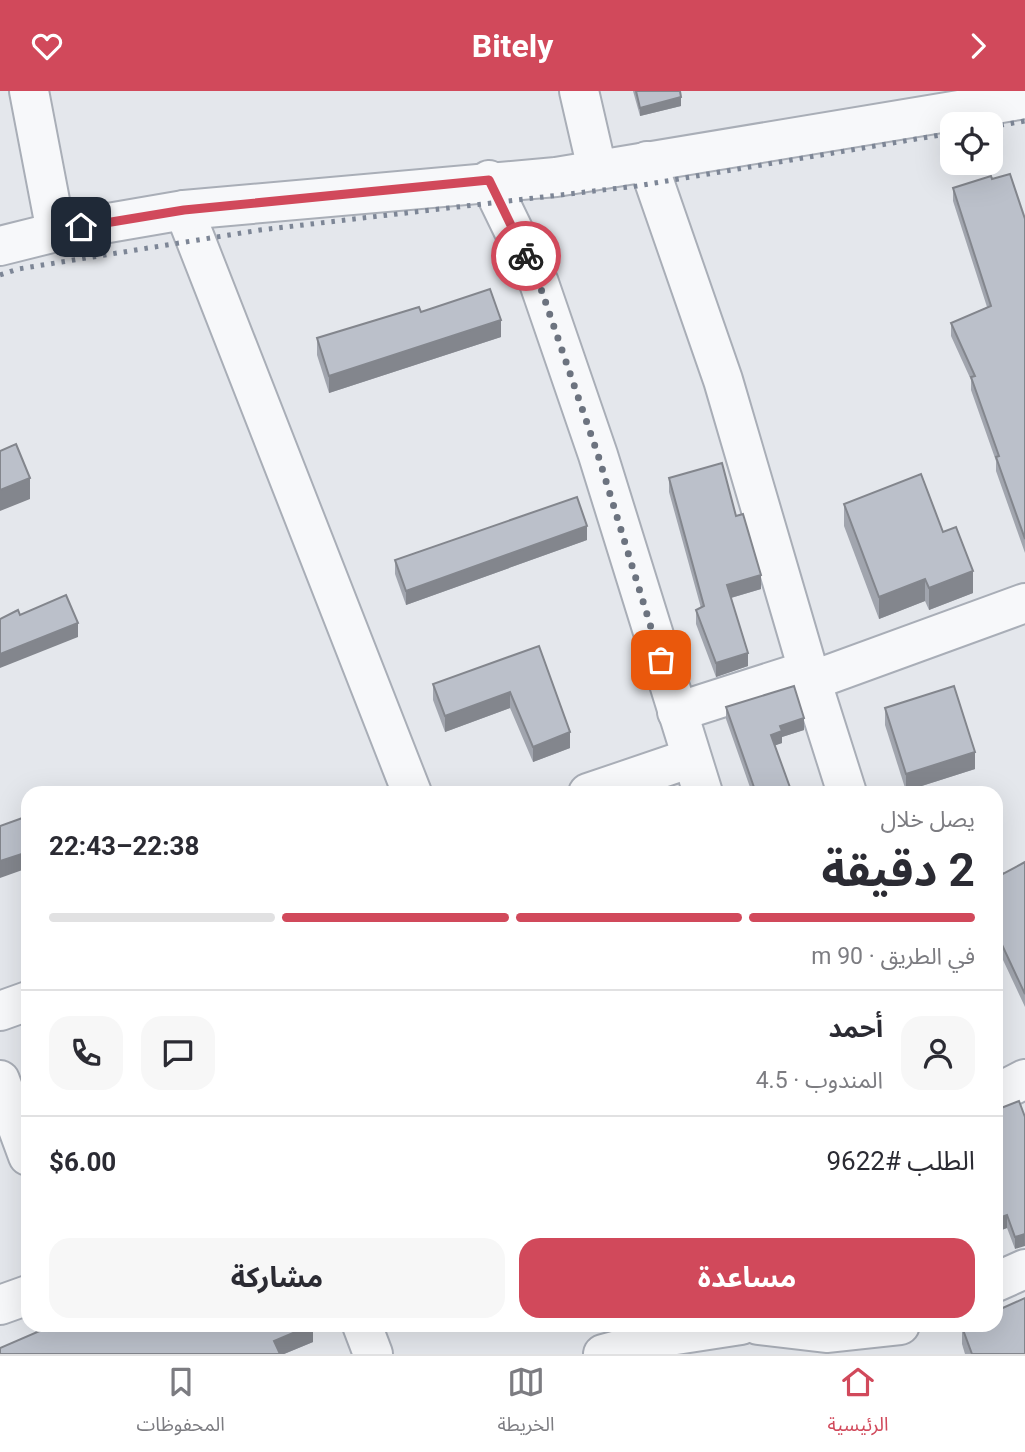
<!DOCTYPE html>
<html lang="ar">
<head>
<meta charset="utf-8">
<style>
  body { margin:0; font-family:Roboto,"Noto Sans Arabic",sans-serif; background:#f7f7f7; color:#2b2b33; direction:rtl; height:100vh; display:flex; flex-direction:column; font-size:26px; white-space:nowrap }
  * { box-sizing:border-box; margin:0 }
  p { font-size:23px; color:#7c7c81 }
  .icon { flex:none; width:38px; height:38px; fill:none; stroke:currentColor; stroke-width:2; stroke-linecap:round; stroke-linejoin:round }
  .map { position:relative; flex:1; overflow:hidden; direction:ltr }
  .side { position:absolute; left:21px; top:695px; width:982px; height:546px; display:flex; flex-direction:column; background:#fff; border-radius:21px; box-shadow:0 7px 28px #0002; direction:rtl }
  .side>* { flex:none }
  .controls { position:absolute; left:940px; top:21px; display:grid; gap:14px }
  .controls a { display:grid; place-items:center; width:63px; height:63px; border-radius:14px; background:#fff; box-shadow:0 7px 28px #0002; font-size:35px }
  .pin { position:absolute; display:grid; place-items:center; width:60px; height:60px; color:#fff; margin:-30px; border-radius:14px; box-shadow:0 4px 10px #0006 }
  .courier { position:absolute; display:grid; place-items:center; width:70px; height:70px; margin:-35px; border:5px solid #d1495b; border-radius:50%; background:#fff; color:#222; box-shadow:0 2px 9px #0007 }
  .headline em { font-style:normal; font-weight:700 }
  .headline div { display:flex; flex-direction:column-reverse }
  .headline { display:flex; align-items:center; justify-content:space-between; height:119px; padding:0 28px }
  h1 { font-size:46px; font-weight:700; line-height:52px }
  .bar { display:grid; grid-template-columns:repeat(4,1fr); gap:10px 7px; align-content:center; height:84px; padding:0 28px }
  .bar i { height:9px; border-radius:5px; background:#e1e1e2 }
  .bar .current { background:#d1495b }
  .bar p { grid-column:span 4 }
  .line { display:flex; align-items:center; gap:18px; padding:0 28px; border-top:2px solid #e1e1e2 }
  .line div { flex:1 }
  .round { display:grid; place-items:center; flex:none; width:74px; height:74px; border-radius:21px; background:#f7f7f7 }
  .action { display:flex; gap:14px; margin-top:auto; padding:14px 28px }
  .action a { flex:1; height:80px; border-radius:21px; background:#d1495b; color:#fff; font-size:28px; font-weight:700; line-height:80px; text-align:center }
  .action a+a { background:#f7f7f7; color:#2b2b33 }
  header { display:flex; justify-content:space-between; align-items:center; height:91px; padding:0 28px; background:#d1495b; color:#fff; font-size:32px; font-weight:700 }
  .tab-bar { display:flex; justify-content:space-around; align-items:center; height:98px; border-top:2px solid #e1e1e2; background:#fff; font-size:19px; color:#7c7c81 }
  .tab-bar a { display:grid; justify-items:center; gap:4px }
  .tab-bar .current { color:#d1495b }
  .map>svg:first-child { display:block }
  .lines { fill:none; stroke-linecap:round; stroke-linejoin:round }
  .minor-casing { stroke:#a9aeb7; stroke-width:42 }
  .minor { stroke:#f7f8fa; stroke-width:38 }
  .rail { stroke:#7d8696; stroke-width:5; stroke-dasharray:3.5 7; stroke-linecap:butt }
  .wall { fill:#a1a5ae }
  .shaded-wall { fill:#83868d }
  .building { fill:#bbc0ca; stroke:#83868d; stroke-width:2 }
  .done { stroke:#6c737f; stroke-width:7; stroke-dasharray:0 12.6 }
  .route { stroke:#d1495b; stroke-width:9 }
</style>
</head>
<body>
<header><svg class="icon" aria-label="forward" viewBox="0 0 24 24"><path d="M9 5l7 7-7 7"/></svg>Bitely<svg class="icon" aria-label="heart" viewBox="0 0 24 24"><path d="M12 20l-8-8c-3-5 5-10 8-4 3-6 11-1 8 4z"/></svg></header>
<div class="map">
<svg width="1025" height="1263" viewBox="0 0 1025 1263">
  <rect width="100%" height="100%" fill="#e4e7ec"/>
  <g class="lines">
    <defs>
      <g id="minor">
        <path d="M29 0 56 141"/>
        <path d="M579 0 597 78"/>
        <path d="M647 70 723 289 808 579 847 702"/>
        <path d="M489 89 539 192 598 364 703 702"/>
        <path d="M184 119 412 702"/>
        <path d="M0 155 56 141 184 119 556 86 1025 8"/>
        <path d="M811 590 1025 512"/>
        <path d="M677 621 808 579"/>
        <path d="M588 702 691 667"/>
        <path d="M0 920 28 910"/>
        <path d="M0 989 28 1065"/>
        <path d="M996 1003 1025 988"/>
        <path d="M996 1191 1025 1178"/>
        <path d="M0 1214 28 1204"/>
        <path d="M362 1234 373 1263"/>
        <path d="M758 1234 826 1242 900 1234"/>
        <path d="M603 1263 669 1245 741 1234"/>
      </g>
    </defs>
    <!-- minor casing -->
    <use href="#minor" class="minor-casing"/>
    <!-- minor -->
    <use href="#minor" class="minor"/>
    <!-- rail -->
    <g class="rail">
      <path d="M990 36 1025 30"/>
      <path d="M0 184 18 178 260 139 637 95 952 42"/>
    </g>
  </g>
  <!-- wall -->
  <g class="wall">
    <path d="M633 0H680L681 15 640 25Z"/>
    <path d="M992 88 1025 128V462L996 380V370L971 299V289L951 245V232L987 216 953 110V97Z"/>
    <path d="M421 221 501 246 329 302 317 264V247Z"/>
    <path d="M669 387 736 425 761 498 731 507 748 575 716 586 696 533V519L701 517 669 401Z"/>
    <path d="M844 413 943 441 973 502 929 519 925 510 879 528 844 435Z"/>
    <path d="M587 449 406 514 395 483V469Z"/>
    <path d="M539 555 570 657 533 671 510 617 445 641 433 609V593Z"/>
    <path d="M726 616 804 639 782 646V652L775 654 792 702H752L726 628Z"/>
    <path d="M885 617 975 678 906 700 885 634Z"/>
    <path d="M1025 771V916L996 854V776L1003 783Z"/>
    <path d="M28 943V977L23 964V945Z"/>
    <path d="M1019 1010 1015 1158 1007 1137 996 1141Z"/>
    <path d="M35 1234H313V1251L284 1263H0L36 1242Z"/>
    <path d="M962 1236 1025 1263H965L962 1253Z"/>
  </g>
  <!-- shaded-wall -->
  <g class="shaded-wall">
    <path d="M681 6V15L640 25V17Z"/>
    <path d="M501 229V246L329 302V285Z"/>
    <path d="M30 387V408L0 420V399Z"/>
    <path d="M587 435V449L406 514V500Z"/>
    <path d="M973 480V502L929 519V497Z"/>
    <path d="M761 484V498L727 508V494Z"/>
    <path d="M925 488V510L879 528V506Z"/>
    <path d="M78 532V546L0 577V563Z"/>
    <path d="M748 562V575L716 586V572Z"/>
    <path d="M510 601V617L445 641V625Z"/>
    <path d="M804 627V639L782 646V652L771 656V644L780 635Z"/>
    <path d="M570 641V657L533 671V656Z"/>
    <path d="M975 661V678L906 700V683Z"/>
    <path d="M28 761V777L0 787V770Z"/>
    <path d="M1007 1124V1137L996 1141V1128Z"/>
    <path d="M1025 1143V1155L1015 1158V1146Z"/>
    <path d="M312 1234H313V1251L284 1263H274V1250Z"/>
  </g>
  <!-- building -->
  <g class="building">
    <path d="M636 0H680L681 6 640 17Z"/>
    <path d="M1010 83 1025 128V448L996 366 999 365 971 286 975 285 951 232 991 215 953 97 991 85 992 88Z"/>
    <path d="M490 198 501 229 329 285 317 247 419 216 421 221Z"/>
    <path d="M16 353 30 387 0 399V360Z"/>
    <path d="M722 372 736 425 743 423 761 484 727 494 748 562 716 572 696 519 704 515 669 387Z"/>
    <path d="M921 383 943 441 956 436 973 480 929 497 925 488 879 506 844 413Z"/>
    <path d="M577 406 587 435 406 500 395 469Z"/>
    <path d="M66 504 78 532 0 563V528L18 519 20 524Z"/>
    <path d="M539 555 570 641 533 656 510 601 445 625 433 593Z"/>
    <path d="M794 595 804 627 780 635 782 640 771 644 792 702H756L726 616Z"/>
    <path d="M954 595 975 661 906 683 885 617Z"/>
    <path d="M101 698 103 702H90Z"/>
    <path d="M827 698 830 702H817Z"/>
    <path d="M28 725V761L0 770V735Z"/>
    <path d="M1025 771V903L996 841V776L999 775 1003 783Z"/>
    <path d="M28 943V957L23 945Z"/>
    <path d="M1019 1010 1025 1026V1143L1015 1146 1007 1124 996 1128V1019Z"/>
    <path d="M1025 1207V1263H972L962 1236 966 1234H996V1220Z"/>
    <path d="M40 1234H312L274 1250 280 1263H0V1257L42 1239Z"/>
  </g>
  <g class="lines">
    <!-- done -->
    <path class="done" d="M526 165 539 192 598 364 661 569"/>
    <!-- route -->
    <path class="route" d="M81 136 184 119 489 89 526 165"/>
  </g>
</svg>
<div class="controls">
<a><svg class="icon" aria-label="locate" viewBox="0 0 24 24"><circle cx="12" cy="12" r="6"/><path d="M12 2v4M12 18v4M2 12h4M18 12h4"/></svg></a>
</div>
<div class="pin" style="left:661px;top:569px;background:#ea580c"><svg class="icon" aria-label="bag" viewBox="0 0 24 24"><path d="M5 8h14l-1 12H6zM9 8a3 3 0 0 1 6 0"/></svg></div>
<div class="pin" style="left:81px;top:136px;background:#1f2937"><svg class="icon" aria-label="home" viewBox="0 0 24 24"><path d="M3 11l9-7 9 7M6 9v11h12V9"/></svg></div>
<div class="courier" style="left:526px;top:165px"><svg class="icon" aria-label="bike" viewBox="0 0 24 24"><circle cx="6" cy="16" r="4"/><circle cx="18" cy="16" r="4"/><path d="M6 16l4-8h5l3 8M10 8l3 8H6M13 5h3"/></svg></div>
<section class="side">
<div class="headline"><div><h1>2 دقيقة</h1><p>يصل خلال</p></div><em>22:38–22:43</em></div>
<div class="bar"><i class="current"></i><i class="current"></i><i class="current"></i><i></i><p>في الطريق · 90 m</p></div>
<div class="line" style="height:126px"><a class="round"><svg class="icon" aria-label="person" viewBox="0 0 24 24"><circle cx="12" cy="8" r="4"/><path d="M4 21q1-7 8-7t8 7"/></svg></a><div><b>أحمد</b><p>المندوب · 4.5</p></div><a class="round"><svg class="icon" aria-label="chat" viewBox="0 0 24 24"><path d="M4 5h16v11H9l-5 4z"/></svg></a><a class="round"><svg class="icon" aria-label="phone" viewBox="0 0 24 24"><path d="M5 4h4l2 5-3 2q2 4 5 5l2-3 5 2v4C11 20 4 13 5 4z"/></svg></a></div>
<div class="line" style="height:91px"><div>الطلب #9622</div><b>$6.00</b></div>
<div class="action"><a>مساعدة</a><a>مشاركة</a></div>
</section>
</div>
<nav class="tab-bar">
<a class="current"><svg class="icon" aria-label="home" viewBox="0 0 24 24"><path d="M3 11l9-7 9 7M6 9v11h12V9"/></svg>الرئيسية</a>
<a><svg class="icon" aria-label="map" viewBox="0 0 24 24"><path d="M3 6l6-2 6 2 6-2v14l-6 2-6-2-6 2zM9 4v14M15 6v14"/></svg>الخريطة</a>
<a><svg class="icon" aria-label="saved" viewBox="0 0 24 24"><path d="M7 4h10v16l-5-4-5 4z"/></svg>المحفوظات</a>
</nav>
</body>
</html>
